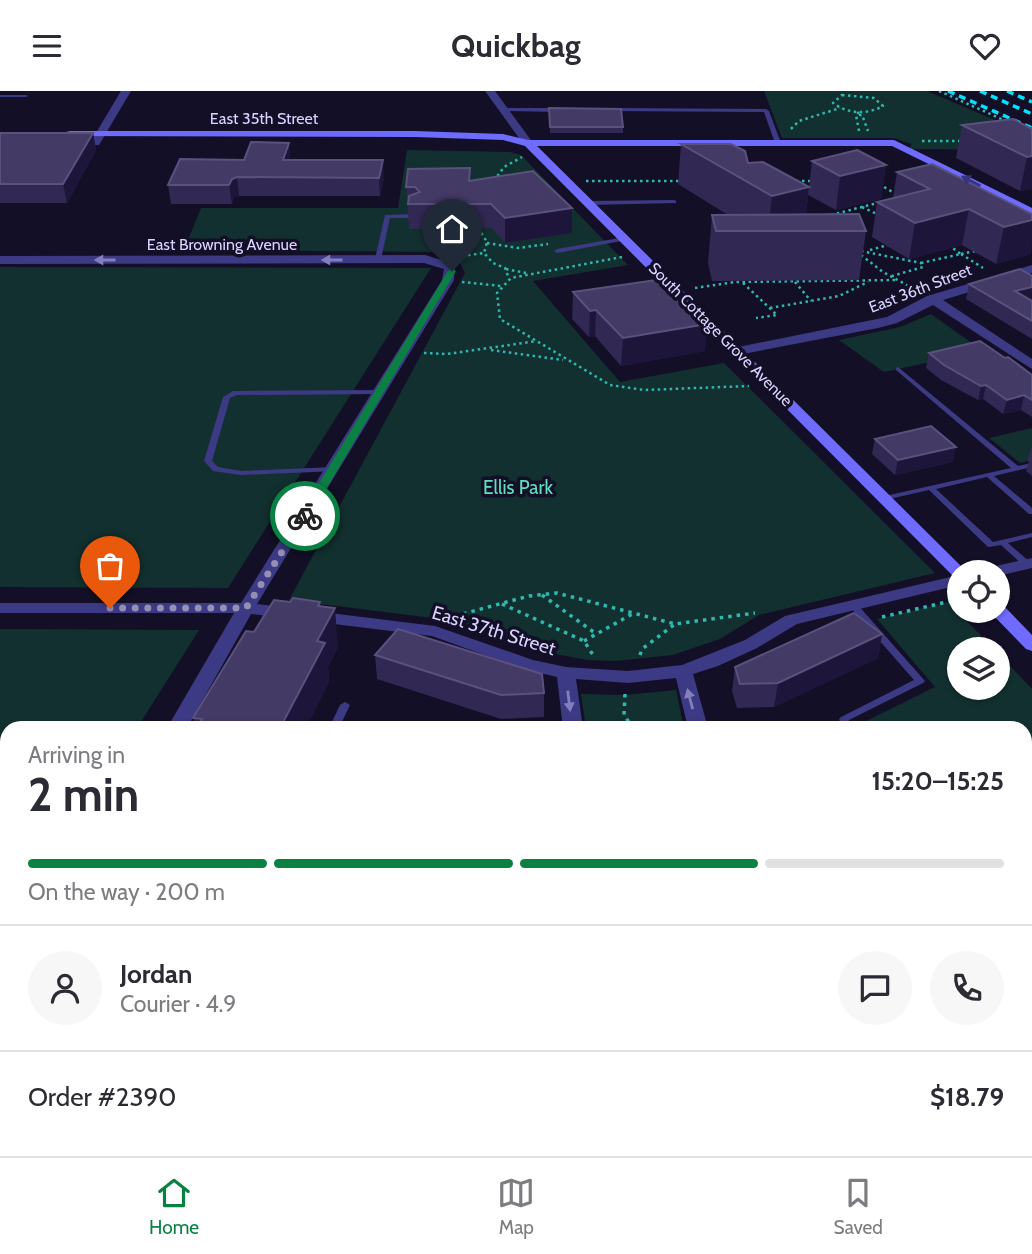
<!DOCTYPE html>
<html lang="en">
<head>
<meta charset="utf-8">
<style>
  body { margin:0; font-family:Cabin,sans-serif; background:#f7f7f7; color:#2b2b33; height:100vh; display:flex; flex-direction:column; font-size:26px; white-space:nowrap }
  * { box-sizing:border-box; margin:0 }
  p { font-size:23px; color:#7c7c81 }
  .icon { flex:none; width:38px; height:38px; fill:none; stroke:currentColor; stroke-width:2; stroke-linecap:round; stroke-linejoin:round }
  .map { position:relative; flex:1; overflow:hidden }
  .sheet { position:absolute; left:0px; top:630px; width:1032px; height:436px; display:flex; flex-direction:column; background:#fff; border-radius:21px 21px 0 0; box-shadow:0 2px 5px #0004 }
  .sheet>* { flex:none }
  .controls { position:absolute; left:947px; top:469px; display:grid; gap:14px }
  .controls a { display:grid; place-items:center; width:63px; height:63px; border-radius:50%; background:#fff; box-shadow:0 2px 5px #0004; font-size:35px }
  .pin { position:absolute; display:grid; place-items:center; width:60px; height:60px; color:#fff; margin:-72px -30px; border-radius:50% 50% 50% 0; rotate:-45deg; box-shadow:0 0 7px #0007 }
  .pin .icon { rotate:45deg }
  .courier { position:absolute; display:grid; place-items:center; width:70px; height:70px; margin:-35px; border:5px solid #0b8043; border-radius:50%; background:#fff; color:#222; box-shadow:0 2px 9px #0007 }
  .summary em { font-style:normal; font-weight:700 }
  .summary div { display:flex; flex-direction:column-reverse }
  .summary { display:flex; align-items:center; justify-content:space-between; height:119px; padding:0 28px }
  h1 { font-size:46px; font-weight:700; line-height:52px }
  .bar { display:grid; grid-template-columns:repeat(4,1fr); gap:10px 7px; align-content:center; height:84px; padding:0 28px }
  .bar i { height:9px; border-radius:5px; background:#e1e1e2 }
  .bar .current { background:#0b8043 }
  .bar p { grid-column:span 4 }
  .line { display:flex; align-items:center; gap:18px; padding:0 28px; border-top:2px solid #e1e1e2 }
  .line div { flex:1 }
  .round { display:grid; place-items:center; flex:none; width:74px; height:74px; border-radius:37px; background:#f7f7f7 }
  header { display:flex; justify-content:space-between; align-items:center; height:91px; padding:0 28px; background:#fff; font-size:32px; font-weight:700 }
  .menu { display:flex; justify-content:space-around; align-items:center; height:98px; border-top:2px solid #e1e1e2; background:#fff; font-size:19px; color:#7c7c81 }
  .menu a { display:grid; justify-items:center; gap:4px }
  .menu .current { color:#0b8043 }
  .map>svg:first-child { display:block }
  .green { fill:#12302f }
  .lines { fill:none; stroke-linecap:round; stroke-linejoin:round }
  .path-far1 { stroke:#2fb8b0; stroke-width:2.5; stroke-dasharray:2.5 3.5; stroke-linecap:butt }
  .path { stroke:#2fb8b0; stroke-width:3.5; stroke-dasharray:3.5 5; stroke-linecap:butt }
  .lane { fill:#3d3a85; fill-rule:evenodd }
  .street { fill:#3d3a85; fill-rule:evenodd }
  .secondary { fill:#6f6bff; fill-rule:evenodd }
  .rail { stroke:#00e5ff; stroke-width:3.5; stroke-dasharray:7 5; stroke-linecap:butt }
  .wall { fill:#312854 }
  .shaded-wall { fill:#1d163a }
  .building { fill:#433a66; stroke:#5a527e; stroke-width:2 }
  .oneway { fill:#38347d }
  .oneway2 { fill:#837fbc }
  .route { fill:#0b8043 }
  .done { stroke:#948fb3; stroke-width:7; stroke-dasharray:0 12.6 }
  .labels { text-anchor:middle; stroke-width:7; stroke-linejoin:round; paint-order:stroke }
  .far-street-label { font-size:16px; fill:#d9d4ff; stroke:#130f26 }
  .park-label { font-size:19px; fill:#5fe0c0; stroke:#130f26 }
  .street-label { font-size:19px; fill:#d9d4ff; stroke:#130f26 }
</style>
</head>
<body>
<header><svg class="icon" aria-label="menu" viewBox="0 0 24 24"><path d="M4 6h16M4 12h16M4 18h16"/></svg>Quickbag<svg class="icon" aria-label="heart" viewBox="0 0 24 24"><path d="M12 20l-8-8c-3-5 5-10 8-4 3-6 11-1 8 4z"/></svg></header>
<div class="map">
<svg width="1032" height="1065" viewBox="0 0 1032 1065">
  <rect width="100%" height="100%" fill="#130f26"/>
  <!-- green -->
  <g class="green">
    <path d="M764 0H927L1032 45V59L910 58 911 53 894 47H782Z"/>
    <path d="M407 59 510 61 521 64 628 174 533 190 620 291 724 272 935 482 759 524 720 548 673 564 615 570 588 569 533 559 456 530 289 509 465 182 458 168 432 161 184 159 201 117H398Z"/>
    <path d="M0 176 431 177 228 497 0 496Z"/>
    <path d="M931 223 983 260 884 281 839 249 900 236Z"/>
    <path d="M1032 337V369L1020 372 989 347Z"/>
    <path d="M948 511 994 558H959V597H998V562L1032 598V725L1026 727V637H723L722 634 860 633 935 596 877 528Z"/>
    <path d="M0 538 199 539 137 637H7V732H0Z"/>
    <path d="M676 599 684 637H586L581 603 625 604Z"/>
    <path d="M0 776H7V850L0 861Z"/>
  </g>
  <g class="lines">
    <!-- path-far1 -->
    <g class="path-far1">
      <path d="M939 0 1008 31"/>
      <path d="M842 4 874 7 883 15C867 24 848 23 833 12Z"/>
      <path d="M859 21 856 24 859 40"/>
      <path d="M859 24H862L868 40"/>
      <path d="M791 38 799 30 840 17"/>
      <path d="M922 50H963"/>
      <path d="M494 90 504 76 522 66"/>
      <path d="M586 90H683"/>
      <path d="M796 90H813"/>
      <path d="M879 93 896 103"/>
      <path d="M862 116 877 123"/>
      <path d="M831 124 881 111"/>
      <path d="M478 137 487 151 484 162"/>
      <path d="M487 152 518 157 548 153"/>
      <path d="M870 159 888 154"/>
      <path d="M861 160 921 172 923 176 892 185"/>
      <path d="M961 163 983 177"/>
      <path d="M961 163 975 160"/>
      <path d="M861 164 883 181 916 199"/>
      <path d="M462 165 484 162 493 172 505 177 509 188"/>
      <path d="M622 166 511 187 497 202 500 228 610 294 644 299 749 295"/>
      <path d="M921 172 961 163 950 155"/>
      <path d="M506 178 526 182"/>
      <path d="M462 191 501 195"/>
      <path d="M795 191 811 210"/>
      <path d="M743 192 777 224 756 227"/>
      <path d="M695 197 735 191 897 189"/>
      <path d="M770 217 839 205 868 191"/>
      <path d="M491 259 563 269"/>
      <path d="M424 262 447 263 537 250"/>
    </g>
    <!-- path -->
    <g class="path">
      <path d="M542 504 595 542"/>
      <path d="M502 513 584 550 593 564"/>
      <path d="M455 525 529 505 557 502 675 533 755 522"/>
      <path d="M882 526 951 510"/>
      <path d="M584 550 634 522"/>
      <path d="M640 564 642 558 675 533"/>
      <path d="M625 603 624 624 633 637"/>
    </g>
    <!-- lane -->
    <g class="lane">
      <path d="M0 4H26L28 5 26 6H0Z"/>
      <path d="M504 17H557L560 19 557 21 502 20V18Z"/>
      <path d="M610 17 766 18 769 20 781 52 778 54 775 52 764 21 608 20V18Z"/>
      <path d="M674 109 676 110V112L588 114 585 112 588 110Z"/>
      <path d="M385 124 415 123 418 125 415 127H390L381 168 378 170 375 168Z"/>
      <path d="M625 146 628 148 627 149 557 162 554 160 557 158Z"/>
      <path d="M898 276 1018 375 1032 372V376L994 385 1032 417V423H1029L987 386 936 398 993 451 1032 442V446L1008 452 1030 471 1031 473 1030 475H1024L1001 454 988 456 929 399 885 409 881 407 885 405 1011 377 896 279V277Z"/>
      <path d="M380 299H383V303L237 304 230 307 212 370 218 376 241 380 333 376H336L337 378 336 380 241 384 213 380 204 370 223 306 233 300Z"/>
      <path d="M854 512 857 513 925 590 923 592 849 629 852 637H842L839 628 841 626 914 589 851 517 850 515 851 513Z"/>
      <path d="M345 611 350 614 339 637H329L340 614Z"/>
      <path d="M164 1059H176L173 1065H161Z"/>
    </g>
    <!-- street -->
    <g class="street">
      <path d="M121 0H131L99 54H91L90 52Z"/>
      <path d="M485 0H495L533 52 532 54H524Z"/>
      <path d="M425 164 455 173 454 189 257 513 435 535 533 569 566 576 628 580 682 574 745 549 785 525 959 484V494L797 533 757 557 718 575 693 583 708 637H688L676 587 628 592 576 588 583 637H563L557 586 523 578 432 545 251 523 187 637H167L234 522H0V512H241L442 189 444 178 424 172 0 173V165Z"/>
      <path d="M1032 174V182L943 209 1032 268V278L933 214 897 232 878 237 738 264 731 260 738 256 887 226 927 205Z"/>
      <path d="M1032 467V477L998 485V481H985L987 477Z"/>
      <path d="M1032 742V758H1026V744Z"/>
      <rect x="0" y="744" width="7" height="16"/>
      <path d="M7 919V946L0 949V921Z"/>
      <path d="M1026 1051H1032V1065H969L972 1059H1026Z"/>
      <path d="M621 1059H646L648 1065H622Z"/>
      <path d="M782 1059H807L810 1065H784Z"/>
    </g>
    <!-- secondary -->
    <g class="secondary">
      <path d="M70 40H415L503 43 528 49H894L1032 117V124L892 55H537L967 481H959V486L953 485 525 55 503 49 415 46 66 45V41Z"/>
      <path d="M998 514 1004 515 1032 544V560L1026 558 992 523 990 520H998Z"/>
    </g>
    <!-- rail -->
    <g class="rail">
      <path d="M948 0 1032 37"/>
      <path d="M980 0 1032 23"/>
      <path d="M1007 0 1032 11"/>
    </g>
  </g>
  <!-- wall -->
  <g class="wall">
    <path d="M549 17 623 36V42H550Z"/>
    <path d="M962 34 1032 38V98L1020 100 956 67Z"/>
    <path d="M0 42H93L96 59 67 112H0Z"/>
    <path d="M289 52 290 69 384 87 380 105H239L234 106 232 113H171L168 94 244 69Z"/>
    <path d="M681 53 748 72 809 96 812 70 886 74 881 108 836 119 808 104 806 123 866 140 859 189 712 190 708 172 712 124H728L678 93Z"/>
    <path d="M897 81 1032 123 1031 163 996 173 962 154 909 168 872 146 877 111 893 107Z"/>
    <path d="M470 89 572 142 505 152 492 137 409 138 406 96Z"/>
    <path d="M969 193 1032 210V248L966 208Z"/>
    <path d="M573 201 705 260 621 275 595 245 589 246 572 228Z"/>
    <path d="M929 262 1005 267 1032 284V326L1021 319 1003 323 983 308 978 309 941 289 926 277Z"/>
    <path d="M875 348 953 371 895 384 872 363Z"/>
    <path d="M1032 355V385L1026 380 1029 370H1027Z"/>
    <path d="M290 511H320L321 515 338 556 328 576 329 591 306 637H195L193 627 254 541Z"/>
    <path d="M882 543 878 567 774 616 737 617 732 600 735 576Z"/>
    <path d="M375 564 544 602V626L501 628 377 588Z"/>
    <rect x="1026" y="765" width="6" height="61"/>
    <path d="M1026 933H1032V1007L1026 1008Z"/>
  </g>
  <!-- shaded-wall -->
  <g class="shaded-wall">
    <path d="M93 42 96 59 67 112 63 93Z"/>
    <path d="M289 52 290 69H283Z"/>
    <path d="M1032 65V98L1020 100 1027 66Z"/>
    <path d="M383 69 384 87 380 105 379 87Z"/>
    <path d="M886 74 881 108 836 119 840 85Z"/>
    <path d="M237 86 239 105 234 106 232 113 229 94 232 88Z"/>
    <path d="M809 96 804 138 768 140 772 105Z"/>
    <path d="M572 117V142L505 152V127Z"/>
    <path d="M969 118 962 154 909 168 915 132Z"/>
    <path d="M1032 129 1031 163 996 173 1004 136Z"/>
    <path d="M1032 196V210L1015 200Z"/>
    <path d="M596 219 595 245 589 246 590 220Z"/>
    <path d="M707 233 705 260 621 275 623 247Z"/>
    <path d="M986 294 983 308 978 309 981 295Z"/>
    <path d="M1024 304 1021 319 1003 323 1007 309Z"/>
    <path d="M956 356 953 371 895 384 898 369Z"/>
    <path d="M320 511 323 539 335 517 338 556 328 576 329 591 306 637H280L317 550 318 515Z"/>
    <path d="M882 543 878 567 774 616 778 592Z"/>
  </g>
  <!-- building -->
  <g class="building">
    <path d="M549 17 621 18 623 36H550Z"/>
    <path d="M1013 28 1032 38V65L1027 66 962 34Z"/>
    <path d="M0 42H93L63 93H0Z"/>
    <path d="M251 51 289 52 283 69H383L379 87 237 86 232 88 229 94H168L180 68 244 69Z"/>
    <path d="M681 53H731L745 60 748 72 763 71 809 96 772 105Z"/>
    <path d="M857 59 886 74 840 85 812 70Z"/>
    <path d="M932 73 1032 123V129L1004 136 969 118 915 132 877 111 930 98 897 81Z"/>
    <path d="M470 77 469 90 533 80 572 117 505 127 491 113H408L409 105 420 101 415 96H406L408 78Z"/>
    <path d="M859 123 866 140H716L712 124Z"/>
    <path d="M1020 178 1032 185V196L1015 200 1032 210V230L969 193Z"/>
    <path d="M663 188 707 233 623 247 596 219 590 220 573 201Z"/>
    <path d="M980 250 1005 267 1008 266 1032 284V309L1024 304 1007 309 986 294 981 295 944 274 929 262Z"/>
    <path d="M931 335 956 356 898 369 875 348Z"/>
    <path d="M293 507 320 511 318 515 335 517 317 550 325 552 280 637H197L202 628 193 627 246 540 254 541 274 509 290 511Z"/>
    <path d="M854 522 882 543 778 592 740 593 735 576Z"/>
    <path d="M398 538 542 583 544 602 501 604 375 564Z"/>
    <rect x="1026" y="765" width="6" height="36"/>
    <path d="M1026 933H1032V991H1029L1026 981Z"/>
  </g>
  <!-- one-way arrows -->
  <defs><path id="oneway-solid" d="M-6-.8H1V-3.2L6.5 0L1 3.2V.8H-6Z" transform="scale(1.75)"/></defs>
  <use class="oneway" href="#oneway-solid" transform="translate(971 90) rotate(-153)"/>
  <g class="oneway2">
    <use href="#oneway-solid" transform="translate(105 169) rotate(180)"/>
    <use href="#oneway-solid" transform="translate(332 169) rotate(180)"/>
    <use href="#oneway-solid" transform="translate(690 608) rotate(-105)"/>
    <use href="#oneway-solid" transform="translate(569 610) rotate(83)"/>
  </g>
  <!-- route -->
  <path class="route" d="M452 177 456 180 310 425 301 427 299 425 448 180Z"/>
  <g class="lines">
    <!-- done -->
    <path class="done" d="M110 517H246L305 425"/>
  </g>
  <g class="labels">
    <!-- far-street labels -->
    <g class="far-street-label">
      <text x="264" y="33">East 35th Street</text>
      <text x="222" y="159">East Browning Avenue</text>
      <text transform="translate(920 197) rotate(-21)" y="6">East 36th Street</text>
      <text transform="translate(721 243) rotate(45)" y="6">South Cottage Grove Avenue</text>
    </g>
    <!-- park labels -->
    <g class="park-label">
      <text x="518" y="403">Ellis Park</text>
    </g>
    <!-- street labels -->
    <g class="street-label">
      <text transform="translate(494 539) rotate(17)" y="7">East 37th Street</text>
    </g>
  </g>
</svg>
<div class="controls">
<a><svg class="icon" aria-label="locate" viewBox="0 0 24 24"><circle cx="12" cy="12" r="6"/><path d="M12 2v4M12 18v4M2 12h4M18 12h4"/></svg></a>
<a><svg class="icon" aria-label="layers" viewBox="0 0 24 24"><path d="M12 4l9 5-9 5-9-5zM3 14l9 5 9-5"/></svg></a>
</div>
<div class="pin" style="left:110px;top:517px;background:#ea580c"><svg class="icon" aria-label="bag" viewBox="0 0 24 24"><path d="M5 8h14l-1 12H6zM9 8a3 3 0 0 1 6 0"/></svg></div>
<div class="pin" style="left:452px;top:180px;background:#1f2937"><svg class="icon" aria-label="home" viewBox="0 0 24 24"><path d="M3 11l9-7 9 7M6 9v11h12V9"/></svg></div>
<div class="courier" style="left:305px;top:425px"><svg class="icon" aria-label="bike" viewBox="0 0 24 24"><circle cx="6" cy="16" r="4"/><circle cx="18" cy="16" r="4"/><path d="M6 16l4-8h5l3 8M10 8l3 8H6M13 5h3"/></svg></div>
<section class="sheet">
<div class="summary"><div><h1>2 min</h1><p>Arriving in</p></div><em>15:20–15:25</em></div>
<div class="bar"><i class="current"></i><i class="current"></i><i class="current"></i><i></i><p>On the way · 200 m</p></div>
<div class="line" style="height:126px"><a class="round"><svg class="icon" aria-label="person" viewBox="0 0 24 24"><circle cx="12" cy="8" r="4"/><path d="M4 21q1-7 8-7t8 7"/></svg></a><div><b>Jordan</b><p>Courier · 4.9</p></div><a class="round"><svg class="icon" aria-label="chat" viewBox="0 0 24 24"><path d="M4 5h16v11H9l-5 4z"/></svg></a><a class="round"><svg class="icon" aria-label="phone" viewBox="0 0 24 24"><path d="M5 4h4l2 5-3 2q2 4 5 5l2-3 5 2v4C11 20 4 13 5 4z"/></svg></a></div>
<div class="line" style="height:91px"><div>Order #2390</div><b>$18.79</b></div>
</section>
</div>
<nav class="menu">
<a class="current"><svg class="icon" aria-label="home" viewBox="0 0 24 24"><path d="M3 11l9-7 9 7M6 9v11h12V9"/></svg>Home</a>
<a><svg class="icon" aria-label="map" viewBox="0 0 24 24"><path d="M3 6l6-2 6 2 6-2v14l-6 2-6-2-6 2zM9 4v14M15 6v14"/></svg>Map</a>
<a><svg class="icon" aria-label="saved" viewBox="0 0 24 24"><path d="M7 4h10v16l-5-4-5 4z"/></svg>Saved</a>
</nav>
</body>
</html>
